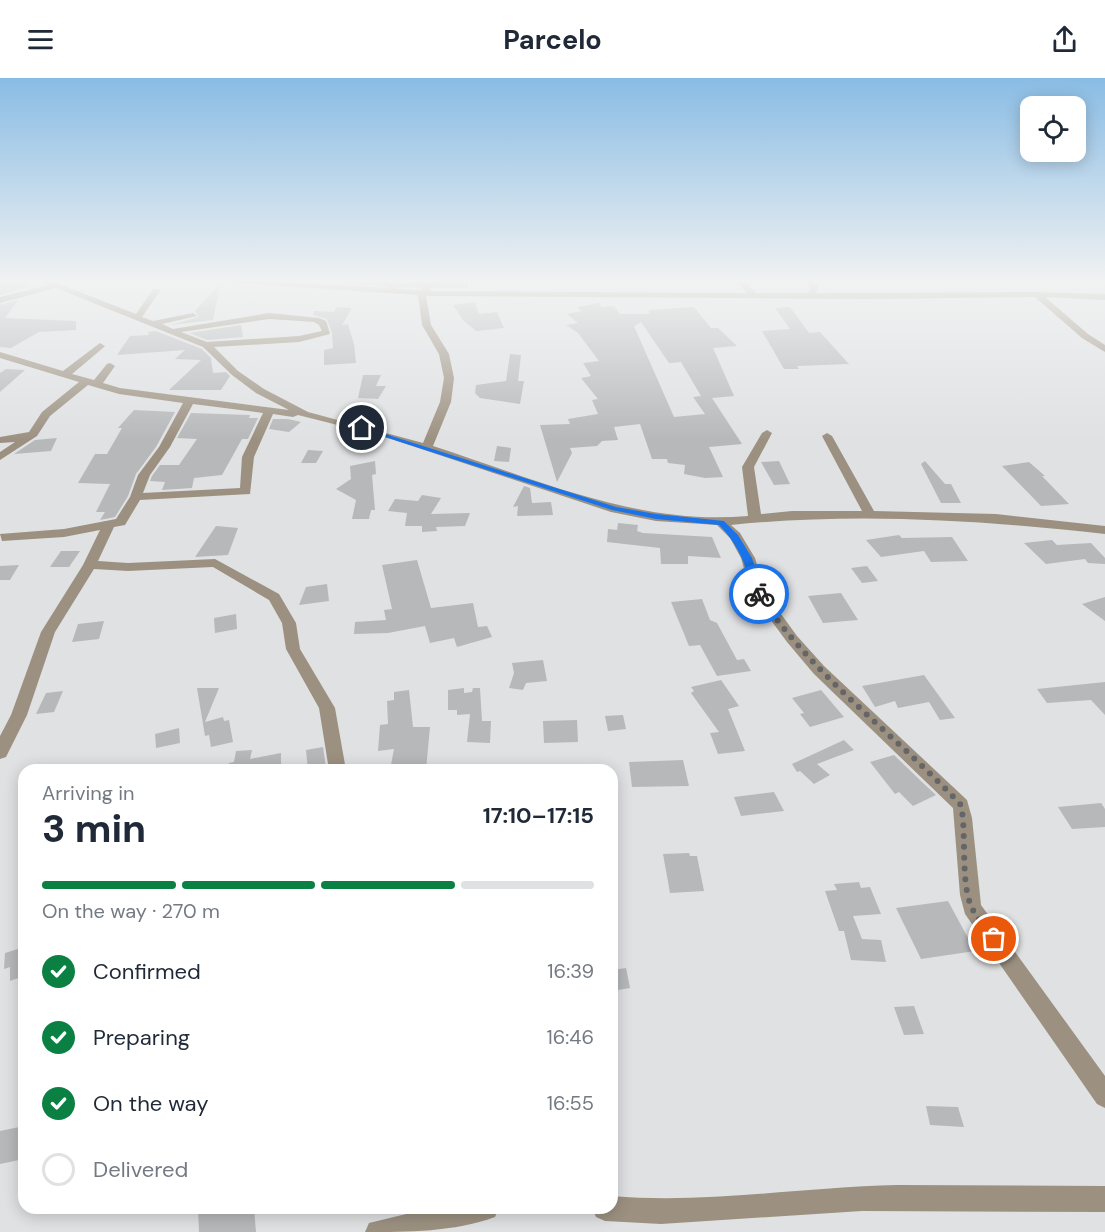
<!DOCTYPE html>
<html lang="en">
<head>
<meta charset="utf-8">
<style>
  body { margin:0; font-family:"DM Sans",sans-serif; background:#f2f2f3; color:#1f2937; height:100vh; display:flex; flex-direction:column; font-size:22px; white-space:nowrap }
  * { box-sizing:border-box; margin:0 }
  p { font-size:20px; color:#747a83 }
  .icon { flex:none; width:33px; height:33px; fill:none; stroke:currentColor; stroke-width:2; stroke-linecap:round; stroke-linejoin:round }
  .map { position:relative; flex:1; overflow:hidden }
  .sheet { position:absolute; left:18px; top:686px; width:600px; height:450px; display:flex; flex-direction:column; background:#fff; border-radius:18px; box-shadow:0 3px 15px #0003 }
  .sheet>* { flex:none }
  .buttons { position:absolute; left:1020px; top:18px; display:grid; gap:12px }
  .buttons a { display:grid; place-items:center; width:66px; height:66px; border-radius:12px; background:#fff; box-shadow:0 3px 15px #0003; font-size:30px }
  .pin { position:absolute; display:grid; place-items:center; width:51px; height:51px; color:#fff; margin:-26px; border:3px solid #fff; border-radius:50%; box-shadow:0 2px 6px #0007 }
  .courier { position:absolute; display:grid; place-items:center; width:60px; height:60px; margin:-30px; border:4px solid #1a73e8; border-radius:50%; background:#fff; color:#222; box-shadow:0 2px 8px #0007 }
  .overview em { font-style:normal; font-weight:700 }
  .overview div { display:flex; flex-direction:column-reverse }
  .overview { display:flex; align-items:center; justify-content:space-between; height:102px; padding:0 24px }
  h1 { font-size:39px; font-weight:700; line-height:45px }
  .bar { display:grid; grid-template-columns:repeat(4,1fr); gap:9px 6px; align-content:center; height:72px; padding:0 24px }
  .bar i { height:8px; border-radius:4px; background:#e0e1e3 }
  .bar .current { background:#0b8043 }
  .bar p { grid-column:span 4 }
  ol { padding:0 24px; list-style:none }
  li { display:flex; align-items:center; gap:18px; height:66px }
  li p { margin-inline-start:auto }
  li .icon { padding:6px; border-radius:50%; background:#0b8043; color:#fff; stroke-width:4 }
  li:last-child { color:#747a83 }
  li i { width:33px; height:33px; border:3px solid #e0e1e3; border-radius:50% }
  header { display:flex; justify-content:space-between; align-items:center; height:78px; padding:0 24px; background:#fff; font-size:27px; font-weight:700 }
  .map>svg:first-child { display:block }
  .forest { fill:#90b69a }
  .building { fill:#b7b8ba; fill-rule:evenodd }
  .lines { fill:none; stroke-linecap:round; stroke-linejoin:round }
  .minor { fill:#9c9181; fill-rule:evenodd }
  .route { fill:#1a73e8 }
  .done { stroke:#646566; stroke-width:6; stroke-dasharray:0 10.8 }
</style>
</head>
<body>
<header><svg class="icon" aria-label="menu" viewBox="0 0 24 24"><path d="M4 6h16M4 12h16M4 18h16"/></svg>Parcelo<svg class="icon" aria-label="share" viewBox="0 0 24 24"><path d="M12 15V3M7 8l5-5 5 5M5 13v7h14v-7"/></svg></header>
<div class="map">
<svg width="1105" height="1154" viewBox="0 0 1105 1154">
  <rect width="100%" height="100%" fill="#e0e1e3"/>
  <!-- forest -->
  <path class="forest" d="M300 201H468V210L390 209Z"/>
  <!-- building -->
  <g class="building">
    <path d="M0 201H20L30 208 0 217Z"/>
    <path d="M220 206 213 242 170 247 199 239 195 233Z"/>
    <path d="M18 222 5 240 76 243V252L39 254 11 270 0 269V227Z"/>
    <path d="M475 224 479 236 497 234 504 250 476 253 463 242 453 227Z"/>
    <path d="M599 225 602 229 614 228 620 236H649V232L694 229 711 250H718L737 268 713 270 734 318 712 320 742 366 709 369 723 399 705 400 684 396 685 387 668 385 667 381H652L640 346 614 349 618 362 602 363 597 368 570 370 572 375 557 404 540 347 570 346 568 341 598 336 592 322 598 321 581 300 591 298 583 285 599 283 578 255 566 247 578 245 567 236 582 233 577 229ZM641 244 669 285 681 284 701 318 693 319 705 336 674 339 634 248Z"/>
    <path d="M337 229 352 230 342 247 348 246 354 266 356 285 324 287V272L333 270 332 255 327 241 313 237 314 233 334 234Z"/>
    <path d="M790 229 809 255 820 254 849 286 797 288 799 291H784L762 253 790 251 775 230Z"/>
    <path d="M241 247 243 259 207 262 190 255Z"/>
    <path d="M156 253 202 271 211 280 213 295 226 294 230 298 221 312H169L201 282 175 281 185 272 117 277 130 258 149 257 148 254Z"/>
    <path d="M510 276 521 277 518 303H524L520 326 480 320 475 315 476 307 506 303Z"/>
    <path d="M6 291 25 292 0 314V295Z"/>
    <path d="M363 297H381L376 308H386L378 321 358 320Z"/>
    <path d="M134 332 175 334 156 369 136 396 128 418 115 439 100 442 105 434H96L110 406 78 405 95 376H107L122 350H118Z"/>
    <path d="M191 335 250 337 249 340H258L248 361H242L222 397 194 400 192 410 162 412 165 404 150 403 152 398 160 387H179L197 361 177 360Z"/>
    <path d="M273 341H288L301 344 289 354 269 351Z"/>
    <path d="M57 360 51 373 14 376 35 362Z"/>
    <path d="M497 368 511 370 509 384 494 383Z"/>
    <path d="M308 372 323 373 316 385H301Z"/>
    <path d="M375 383 376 396 372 397 375 432H371L369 441H352L356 422 336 411 351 401 350 388Z"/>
    <path d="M779 383 790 406 774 407 761 384Z"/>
    <path d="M925 383 945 406H951L961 425H941L921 386Z"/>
    <path d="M1029 384 1045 398H1042L1069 426 1041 428 1002 388Z"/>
    <path d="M524 408 530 410 532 425 551 424 553 437 517 438 518 428 513 429Z"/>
    <path d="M422 417 441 420 431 436 470 435 465 448 436 449 437 453 422 454V448H405L407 435 388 433 395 421 418 423Z"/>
    <path d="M618 445 638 447 637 453 643 455 712 459 721 480 688 478V486H661L660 470 607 464 608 451 617 452Z"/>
    <path d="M216 448 238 450 228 477 195 479Z"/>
    <path d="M899 457 902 460 952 459 968 483 931 484 924 473 881 479 866 462Z"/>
    <path d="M1052 462 1057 467 1091 465 1105 480V486L1088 485 1085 481 1046 486 1024 465Z"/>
    <path d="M61 473H80L69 489H50Z"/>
    <path d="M417 482 431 530 473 525 478 549 487 548 492 559 457 569 454 560 430 565 425 548 388 555 354 556 355 544 386 542 384 532 392 531 382 487Z"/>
    <path d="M19 487 10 502H0V488Z"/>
    <path d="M867 488 878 503 862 505 851 490Z"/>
    <path d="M327 506 329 523 299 527 306 509Z"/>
    <path d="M841 515 858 542 823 545 808 518Z"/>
    <path d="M1105 519V543L1082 526Z"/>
    <path d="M702 521 710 542 717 545 737 582 744 581 751 593 717 598 700 567 689 568 671 524Z"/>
    <path d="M236 536 237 551 215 555 214 540Z"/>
    <path d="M104 543 99 561 72 564 78 546Z"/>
    <path d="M543 582 547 603 526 605 523 612 509 610 514 595 512 585Z"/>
    <path d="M924 597 955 640 940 642 929 624 898 630 895 623 875 629 862 608Z"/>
    <path d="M721 602 739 628 728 631 745 673 718 676 710 655 719 654 691 615 694 613 691 609Z"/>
    <path d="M1105 604V637L1091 622 1047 625 1037 611Z"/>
    <path d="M197 610H219L205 644 223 639 224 643 229 642 233 664 211 669 209 657 205 658Z"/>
    <path d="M464 610V615L472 614 473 610H480L482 643H491L490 665 467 664 470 636 457 637V632H448V612Z"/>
    <path d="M409 612 413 649H430L426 692H390L394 671 378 673 380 647 388 646 387 623 394 622V614Z"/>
    <path d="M821 612 844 639 810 649 800 636 804 635 792 620Z"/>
    <path d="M63 613 54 634 36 636 46 615Z"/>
    <path d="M623 637 626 651 608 653 605 638Z"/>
    <path d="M577 642 578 664 544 665 543 643Z"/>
    <path d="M179 650 180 665 156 670 155 656Z"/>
    <path d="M844 662 854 672 817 686 830 697 814 706 800 693 797 694 792 686Z"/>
    <path d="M323 669 326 690 308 692 306 672Z"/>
    <path d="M252 672 250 681 281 675V692H229V685L234 684 236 673Z"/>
    <path d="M894 677 922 704 936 717 913 728 899 714 895 716 870 684Z"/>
    <path d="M683 682 689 708 632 709 629 684Z"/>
    <path d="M774 714 784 733 741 738 734 719Z"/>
    <path d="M1101 725 1105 731V749L1072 751 1058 729Z"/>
    <path d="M689 775 690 778H697L704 813 670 815 663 776Z"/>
    <path d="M859 804 861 810 870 809 881 836 853 838 862 861 881 862 886 884 851 882 844 853H839L825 813 837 812 834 806Z"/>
    <path d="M948 823 975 873 921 881 896 830Z"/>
    <path d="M24 869V898L10 903V889L4 891 5 875Z"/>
    <path d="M626 890 630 910 612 913V892Z"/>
    <path d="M914 928 924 956 904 957 894 929Z"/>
    <path d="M926 1028 958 1029 964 1049 930 1047Z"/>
    <path d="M24 1048V1081L0 1086V1053Z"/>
    <path d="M198 1130H254L256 1154H199Z"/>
  </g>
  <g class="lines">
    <!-- minor -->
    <g class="minor">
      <path d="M36 201H47L136 236 153 211H159L160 213 142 239 153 243 193 235 197 238 162 246 173 251 269 235 319 240 326 243 330 256 299 264 214 269 238 293 264 311 308 334 423 365 440 324 444 300 439 276 422 247 418 217 207 203 203 201H241L386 210 401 201H410L396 211 420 212 429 201H437L428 213 747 215 735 201H743L756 215H808L810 209 802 201H811L818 208 816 215 1037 214 1105 216V222L1045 219 1088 256 1105 267V274L1082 260 1035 219 868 221 426 218 431 247 449 276 454 300 451 324 433 368C535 401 639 448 748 438L742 389 762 355 767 352 772 355 754 389 761 436 792 433H862L822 358 827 355 832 358 874 433 996 436 1105 448V456C979 442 857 434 731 447L740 455 755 480 765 514 797 558 824 588 967 722 972 740 981 827 1105 998V1030L1097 1026 965 836 960 817 953 730 814 596 787 564 751 515 741 480 730 460 717 447 656 443 611 434 385 359 298 337 293 339 273 336 254 379 250 416 140 422 125 447 114 449 98 483 128 485 215 481 279 516 296 545 300 571 335 630 346 692H329L319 630 286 571 282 545 269 522 213 489 128 493 94 491 55 554 27 637 6 679 0 681V658L11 637 41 554 83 487 100 452 64 459 2 463 0 456 64 451 116 441 130 419 138 397 159 369 183 325 119 316 88 307 50 338 37 358 0 382V374L15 364 0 365V359L29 354 42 334 79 304 0 280V274L63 293 100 265 105 268 103 270 72 296 94 302 107 286 110 285 115 288 103 305 120 310 289 332 256 315 232 297 203 269 56 210 0 225V219L49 207ZM269 241 314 244 319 247 322 253 299 258 207 264 181 254ZM193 326 263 335 242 379 240 410 143 415 150 397 170 369Z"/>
      <path d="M897 1107 1105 1108V1134L862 1133 661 1146 605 1143 596 1139 592 1130H612V1118C707 1126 802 1109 897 1107Z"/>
      <path d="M431 1130H499L495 1139C453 1154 409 1154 365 1154L369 1145Z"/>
    </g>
  </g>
  <!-- sky -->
  <linearGradient id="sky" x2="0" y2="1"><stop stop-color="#89bce4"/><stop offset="0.56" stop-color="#f1f2f2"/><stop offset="1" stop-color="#f1f2f2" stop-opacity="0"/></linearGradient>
  <rect width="1105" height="362" fill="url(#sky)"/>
  <!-- route -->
  <path class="route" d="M360 348 616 429 656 436 724 443 738 457 752 480 764 516 759 518 754 516C746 488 739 467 719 447L656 441 612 432 360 351Z"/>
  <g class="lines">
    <!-- done -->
    <path class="done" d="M759 516C813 599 894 655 961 727 967 757 960 805 972 830 977 841 987 851 994 861"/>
  </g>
</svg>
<div class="buttons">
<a><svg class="icon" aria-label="locate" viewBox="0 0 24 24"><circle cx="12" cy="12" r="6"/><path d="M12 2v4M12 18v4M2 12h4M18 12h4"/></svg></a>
</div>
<div class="pin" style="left:994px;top:861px;background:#ea580c"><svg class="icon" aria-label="bag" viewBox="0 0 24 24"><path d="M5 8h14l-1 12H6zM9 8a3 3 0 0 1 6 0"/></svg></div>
<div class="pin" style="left:362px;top:350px;background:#1f2937"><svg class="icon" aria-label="home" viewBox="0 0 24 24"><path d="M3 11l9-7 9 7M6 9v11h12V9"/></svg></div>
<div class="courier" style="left:759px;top:516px"><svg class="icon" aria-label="bike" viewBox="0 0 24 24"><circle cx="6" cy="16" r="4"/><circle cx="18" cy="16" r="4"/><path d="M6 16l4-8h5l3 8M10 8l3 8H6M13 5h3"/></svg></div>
<section class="sheet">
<div class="overview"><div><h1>3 min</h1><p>Arriving in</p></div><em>17:10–17:15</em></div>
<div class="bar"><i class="current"></i><i class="current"></i><i class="current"></i><i></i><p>On the way · 270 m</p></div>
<ol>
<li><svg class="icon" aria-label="check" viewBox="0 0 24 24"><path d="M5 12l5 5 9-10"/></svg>Confirmed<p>16:39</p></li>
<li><svg class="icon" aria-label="check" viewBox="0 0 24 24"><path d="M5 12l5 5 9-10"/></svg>Preparing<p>16:46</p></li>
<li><svg class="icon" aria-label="check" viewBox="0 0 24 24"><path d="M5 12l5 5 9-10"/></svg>On the way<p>16:55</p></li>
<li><i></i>Delivered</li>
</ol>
</section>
</div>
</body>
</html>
